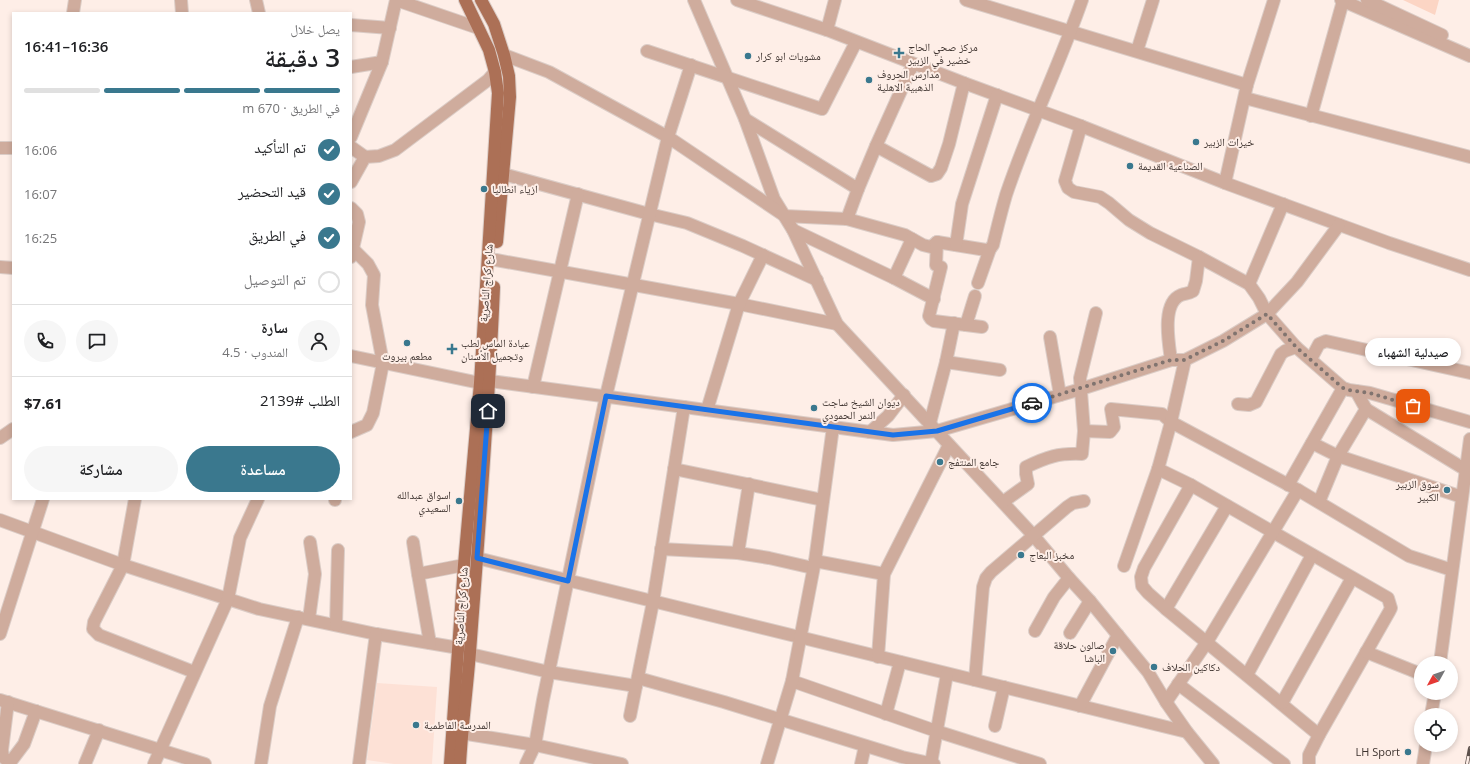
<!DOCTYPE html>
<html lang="ar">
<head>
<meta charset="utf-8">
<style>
  body { margin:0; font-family:"Open Sans","Noto Naskh Arabic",sans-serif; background:#f6f6f6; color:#202124; direction:rtl; height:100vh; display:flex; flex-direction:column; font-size:15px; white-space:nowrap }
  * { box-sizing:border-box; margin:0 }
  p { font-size:13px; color:#757577 }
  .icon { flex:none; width:22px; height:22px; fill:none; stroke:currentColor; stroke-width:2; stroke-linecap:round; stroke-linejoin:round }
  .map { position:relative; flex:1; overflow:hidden; direction:ltr }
  .panel { position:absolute; left:12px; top:12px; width:340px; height:488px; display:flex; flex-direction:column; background:#fff; border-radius:0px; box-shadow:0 2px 6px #0003; direction:rtl }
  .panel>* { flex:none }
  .needle { width:26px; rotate:230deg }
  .controls { position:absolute; left:1414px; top:656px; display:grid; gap:8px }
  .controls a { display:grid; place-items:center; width:44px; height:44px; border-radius:50%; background:#fff; box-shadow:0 2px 6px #0003; font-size:20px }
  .pin { position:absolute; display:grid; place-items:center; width:34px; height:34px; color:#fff; margin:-17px; border-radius:8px; box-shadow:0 2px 6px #0006 }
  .courier { position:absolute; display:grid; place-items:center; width:40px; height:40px; margin:-20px; border:3px solid #1a73e8; border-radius:50%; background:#fff; color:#222; box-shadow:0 1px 5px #0007 }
  .bubble { position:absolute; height:28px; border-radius:14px; background:#fff; box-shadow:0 2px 6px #0003; font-size:13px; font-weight:600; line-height:28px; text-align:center; direction:rtl }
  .summary em { font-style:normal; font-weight:600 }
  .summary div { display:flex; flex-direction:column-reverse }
  .summary { display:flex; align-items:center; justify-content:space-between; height:68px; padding:0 12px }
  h1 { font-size:26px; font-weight:600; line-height:30px }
  .bar { display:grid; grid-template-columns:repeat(4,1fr); gap:6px 4px; align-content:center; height:48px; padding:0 12px }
  .bar i { height:5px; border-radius:3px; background:#e0e0e0 }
  .bar .current { background:#3a788e }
  .bar p { grid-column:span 4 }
  .line { display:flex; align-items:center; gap:10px; padding:0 12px; border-top:1px solid #e0e0e0 }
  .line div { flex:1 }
  .round { display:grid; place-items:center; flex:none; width:42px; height:42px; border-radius:21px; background:#f6f6f6 }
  ol { padding:0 12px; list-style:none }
  li { display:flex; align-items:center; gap:12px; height:44px }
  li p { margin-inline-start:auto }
  li .icon { padding:4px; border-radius:50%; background:#3a788e; color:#fff; stroke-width:4 }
  li:last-child { color:#757577 }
  li i { width:22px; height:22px; border:2px solid #e0e0e0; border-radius:50% }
  .button { display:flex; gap:8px; margin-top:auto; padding:8px 12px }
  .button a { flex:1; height:46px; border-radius:24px; background:#3a788e; color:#fff; font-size:16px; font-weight:600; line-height:46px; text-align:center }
  .button a+a { background:#f6f6f6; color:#202124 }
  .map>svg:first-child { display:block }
  .built { fill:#fde1d6 }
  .green { fill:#fcd5c4 }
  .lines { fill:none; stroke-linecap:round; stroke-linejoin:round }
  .minor-casing { stroke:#dbccc6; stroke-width:14 }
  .major-casing { stroke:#dbccc6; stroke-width:14 }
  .minor { stroke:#cfac9d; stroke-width:12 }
  .major { stroke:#ac7056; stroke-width:12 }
  .rail-casing { stroke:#5d514c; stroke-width:4 }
  .rail { stroke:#feeee7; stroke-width:2.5; stroke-dasharray:8; stroke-linecap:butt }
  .done { stroke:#81746f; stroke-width:4; stroke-dasharray:0 7.2 }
  .route { stroke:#1a73e8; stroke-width:5 }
  .poi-dot { fill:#3a788e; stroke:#feeee7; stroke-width:1.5 }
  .labels { text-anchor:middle; stroke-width:4; stroke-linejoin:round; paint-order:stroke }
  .poi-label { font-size:11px; fill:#3e332f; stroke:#feeee7; text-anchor:start }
  .street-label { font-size:11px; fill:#3e332f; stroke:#feeee7 }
</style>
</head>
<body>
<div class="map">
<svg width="1470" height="764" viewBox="0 0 1470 764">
  <rect width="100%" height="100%" fill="#feeee7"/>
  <!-- built -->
  <path class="built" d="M377 683 437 687 432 764H394L367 760Z"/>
  <!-- green -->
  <path class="green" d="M1403 0H1439L1435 15Z"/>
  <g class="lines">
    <defs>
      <g id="minor">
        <path d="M181 0 182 13"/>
        <path d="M256 0 259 13"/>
        <path d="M396 0 478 28"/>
        <path d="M694 0 745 119 774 199 793 230 837 324 1033 535 1069 578 1090 601 1148 672 1166 702 1187 732 1213 764"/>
        <path d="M737 0 827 30 964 83 1081 126 1225 183 1389 243 1470 270"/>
        <path d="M966 0 1247 85"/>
        <path d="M1341 0 1470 56"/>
        <path d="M1367 0 1442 35"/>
        <path d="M73 13 75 0"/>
        <path d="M351 25 390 28"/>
        <path d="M827 30 835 0"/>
        <path d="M647 51 822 109 856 42"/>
        <path d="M1137 51 1153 0"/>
        <path d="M504 55 549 72 668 137 785 216 847 219 905 235 923 245 931 247 937 242 986 250 990 249 993 245C997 229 1001 212 1006 195 1028 129 1059 66 1082 0"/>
        <path d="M913 64 876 146 931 176 937 174 941 168 949 144 964 83"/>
        <path d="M351 67 382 62"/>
        <path d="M1245 98 1470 157"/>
        <path d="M1311 116 1343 1"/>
        <path d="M745 119 858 189"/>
        <path d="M1081 126 1065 181 1068 188 1074 192 1100 197 1109 203 1129 220 1150 233 1199 257 1249 284 1259 298 1267 314 1296 347 1343 388 1349 390 1370 393 1470 422"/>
        <path d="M351 137 382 62 396 0"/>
        <path d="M351 147 365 157"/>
        <path d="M0 148H13"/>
        <path d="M503 174 649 214 687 223 743 246 817 280"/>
        <path d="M351 182 365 157 379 156 395 150 488 80 495 72"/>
        <path d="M1225 183 1247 85 1274 0"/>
        <path d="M351 208 357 214 359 222 351 257"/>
        <path d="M847 219 858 189 876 146"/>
        <path d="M793 230 894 278 934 299"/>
        <path d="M937 242 936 265 941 267 929 316 931 319 934 321 982 327"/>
        <path d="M956 245 962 204 997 95"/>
        <path d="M496 260 739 304 837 324"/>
        <path d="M0 267 13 268"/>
        <path d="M894 278 912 239"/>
        <path d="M978 283 990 249"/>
        <path d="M1249 284 1283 204"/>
        <path d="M966 325 975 296"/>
        <path d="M1050 337 1060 395"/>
        <path d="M351 356 480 383"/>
        <path d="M1311 359 1319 344 1326 341 1470 373"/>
        <path d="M1171 360C1169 344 1161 303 1181 295 1186 293 1188 294 1193 291L1196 281 1199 257"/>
        <path d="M946 362 1000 370"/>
        <path d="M490 381 893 435 937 431 1081 389 1171 360H1185L1223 341 1267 314 1297 282 1339 225"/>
        <path d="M533 387 578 194"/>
        <path d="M1356 391 1366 409 1466 470"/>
        <path d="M1238 404 1249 405 1256 402 1281 354 1285 351 1296 347"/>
        <path d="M707 410 739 304 763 255"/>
        <path d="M930 423 946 362 954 323"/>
        <path d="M1084 431 1110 432 1114 427 1111 409 1162 414 1171 422 1298 490 1409 556 1452 570"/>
        <path d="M351 432 367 425 373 413 383 363 372 305 374 275 368 264 354 250"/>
        <path d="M870 432 888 416 904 395"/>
        <path d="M0 438 13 429"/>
        <path d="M1312 443 1338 456 1462 497"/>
        <path d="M674 469 823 500"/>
        <path d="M1158 469 1191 485 1388 598 1391 608 1389 612 1319 735 1309 755V764"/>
        <path d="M1191 485 1144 568 1141 577 1142 586 1148 593 1166 609 1319 735"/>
        <path d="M1288 485 1343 388"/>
        <path d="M135 499 123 565 94 622 93 629 99 635 194 672"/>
        <path d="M335 499V500"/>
        <path d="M1003 502 1028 484 1026 474V467C1047 457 1058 453 1082 454L1084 431 1080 378 1096 313"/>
        <path d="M1319 502 1338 456 1366 409"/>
        <path d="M0 520 123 565 259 609 376 634 459 648"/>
        <path d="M413 542 418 574 430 643"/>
        <path d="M661 549 738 553 769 558 813 568"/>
        <path d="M738 553 749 484"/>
        <path d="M477 558 1187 732"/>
        <path d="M815 561 884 574"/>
        <path d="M1124 566 1158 469 1171 422 1185 360"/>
        <path d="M418 574 464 565"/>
        <path d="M1166 609 1227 506"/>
        <path d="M309 619 315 574 310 542"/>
        <path d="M336 625 338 550"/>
        <path d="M1035 631 1054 597 1069 578"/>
        <path d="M1070 633 1090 601"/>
        <path d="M0 634 43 499"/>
        <path d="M1366 652 1421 674"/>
        <path d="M470 654 549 672 636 686"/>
        <path d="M878 657 884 574 949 445"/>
        <path d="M1440 663 1470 439"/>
        <path d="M1247 675 1312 555"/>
        <path d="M638 678 724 702 902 757 934 764"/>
        <path d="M975 680 983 587 986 578 991 572 1067 507 1073 503 1084 501"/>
        <path d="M792 681 936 731 1040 764"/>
        <path d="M1178 684 1284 764"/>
        <path d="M0 700 205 764"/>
        <path d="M8 702 2 750 3 757 10 763"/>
        <path d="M1166 702 1207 642 1298 490"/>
        <path d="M1282 703 1352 578"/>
        <path d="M1080 706 1118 635"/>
        <path d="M886 714 900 662"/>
        <path d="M1431 715 1435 693"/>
        <path d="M630 716 653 602 684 407"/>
        <path d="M995 726 1004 687"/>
        <path d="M461 733 535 745 622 764"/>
        <path d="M931 763 947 674"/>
        <path d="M9 764 24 744 36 711"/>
        <path d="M85 764 99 730"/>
        <path d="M154 764 228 599 240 538 258 499"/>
        <path d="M261 764 270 706 298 617"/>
        <path d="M359 764 376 634"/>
        <path d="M526 764 535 745 543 700 606 396 668 137 691 65"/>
        <path d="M767 764 792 681 815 561 833 427"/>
        <path d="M861 764 865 746"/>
        <path d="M1423 764 1426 745"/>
      </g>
      <g id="major">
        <path d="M481 0 494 24 504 55 509 76 510 97 497 242"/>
        <path d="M450 764 464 565 480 383 498 93 495 72 489 50 465 0"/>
        <path d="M460 764C462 727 467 690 470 652 479 531 489 409 494 287"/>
      </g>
    </defs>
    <!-- minor casing -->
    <use href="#minor" class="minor-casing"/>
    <!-- major casing -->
    <use href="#major" class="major-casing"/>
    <!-- minor -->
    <use href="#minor" class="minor"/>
    <!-- major -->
    <use href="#major" class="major"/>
    <defs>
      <path id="rail" d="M1467 764 1470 748"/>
    </defs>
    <!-- rail casing -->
    <use href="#rail" class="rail-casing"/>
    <!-- rail -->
    <use href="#rail" class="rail"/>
  </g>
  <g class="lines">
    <!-- done -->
    <path class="done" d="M1032 403 1171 360H1184L1223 341 1267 314 1296 347 1343 388 1349 390 1370 393 1413 406"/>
    <!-- route -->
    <path class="route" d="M488 411 477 558 568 581 606 396 893 435 937 431 1032 403"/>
  </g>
  <!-- markers -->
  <g class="poi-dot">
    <path d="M897 47h4v4h4v4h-4v4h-4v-4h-4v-4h4z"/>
    <circle cx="748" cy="56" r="4"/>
    <circle cx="869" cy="80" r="4"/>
    <circle cx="1196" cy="142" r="4"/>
    <circle cx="1130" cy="166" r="4"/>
    <circle cx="484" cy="189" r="4"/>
    <circle cx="407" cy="343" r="4"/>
    <path d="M450 343h4v4h4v4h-4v4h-4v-4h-4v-4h4z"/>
    <circle cx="814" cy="408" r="4"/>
    <circle cx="940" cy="462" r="4"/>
    <circle cx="1447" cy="490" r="4"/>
    <circle cx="459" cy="501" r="4"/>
    <circle cx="1021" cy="555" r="4"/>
    <circle cx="1113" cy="651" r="4"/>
    <circle cx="1154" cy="667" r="4"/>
    <circle cx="416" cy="725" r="4"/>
    <circle cx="1408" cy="752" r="4"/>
  </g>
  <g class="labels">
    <!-- poi labels -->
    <g class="poi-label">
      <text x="908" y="51">مركز صحي الحاج<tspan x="908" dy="13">خضير في الزبير</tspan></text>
      <text x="756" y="60">مشويات ابو كرار</text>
      <text x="877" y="78">مدارس الحروف<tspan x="877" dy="13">الذهبية الاهلية</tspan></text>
      <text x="1204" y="146">خيرات الزبير</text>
      <text x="1138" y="170">الصناعية القديمة</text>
      <text x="492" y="193">ازياء انطاليا</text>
      <text x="461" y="347">عيادة الماس لطب<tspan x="461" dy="13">وتجميل الأسنان</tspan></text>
      <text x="407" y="360" text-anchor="middle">مطعم بيروت</text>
      <text x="822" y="406">ديوان الشيخ ساجت<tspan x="822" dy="13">النمر الحمودي</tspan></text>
      <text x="948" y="466">جامع المنتفج</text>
      <text x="1439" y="488" text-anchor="end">سوق الزبير<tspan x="1439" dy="13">الكبير</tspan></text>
      <text x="451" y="499" text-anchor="end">اسواق عبدالله<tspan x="451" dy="13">السعيدي</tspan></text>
      <text x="1029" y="559">مخبز البعاج</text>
      <text x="1105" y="649" text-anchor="end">صالون حلاقة<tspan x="1105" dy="13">الباشا</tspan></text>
      <text x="1162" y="671">دكاكين الحلاف</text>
      <text x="424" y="729">المدرسة الفاطمية</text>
      <text x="1400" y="756" text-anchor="end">LH Sport</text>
    </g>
    <!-- street labels -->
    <g class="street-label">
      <text transform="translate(486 283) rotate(-86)" y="4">شارع كراج الناصرية</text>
      <text transform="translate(461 606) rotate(-86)" y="4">شارع كراج الناصرية</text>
    </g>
  </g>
</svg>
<div class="controls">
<a><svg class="needle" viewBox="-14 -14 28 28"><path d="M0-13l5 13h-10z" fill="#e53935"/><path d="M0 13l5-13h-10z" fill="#757577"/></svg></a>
<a><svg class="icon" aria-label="locate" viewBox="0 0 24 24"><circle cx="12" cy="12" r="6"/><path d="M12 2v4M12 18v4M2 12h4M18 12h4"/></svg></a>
</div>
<div class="pin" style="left:1413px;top:406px;background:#ea580c"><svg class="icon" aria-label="bag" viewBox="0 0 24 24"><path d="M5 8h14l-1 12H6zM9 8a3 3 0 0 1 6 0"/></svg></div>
<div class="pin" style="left:488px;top:411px;background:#1f2937"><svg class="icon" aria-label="home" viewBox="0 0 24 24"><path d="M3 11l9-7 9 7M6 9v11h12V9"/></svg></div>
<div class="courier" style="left:1032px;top:403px"><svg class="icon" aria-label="car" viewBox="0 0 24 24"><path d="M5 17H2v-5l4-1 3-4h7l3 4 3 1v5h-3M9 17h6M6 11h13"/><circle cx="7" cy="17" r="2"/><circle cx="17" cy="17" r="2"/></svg></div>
<div class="bubble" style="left:1365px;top:338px;width:96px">صيدلية الشهباء</div>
<section class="panel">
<div class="summary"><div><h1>3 دقيقة</h1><p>يصل خلال</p></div><em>16:36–16:41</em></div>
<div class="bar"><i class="current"></i><i class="current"></i><i class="current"></i><i></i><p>في الطريق · 670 m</p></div>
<ol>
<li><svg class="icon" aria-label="check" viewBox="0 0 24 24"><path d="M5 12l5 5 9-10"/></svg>تم التأكيد<p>16:06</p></li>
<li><svg class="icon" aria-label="check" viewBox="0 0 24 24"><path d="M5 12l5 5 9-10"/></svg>قيد التحضير<p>16:07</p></li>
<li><svg class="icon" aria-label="check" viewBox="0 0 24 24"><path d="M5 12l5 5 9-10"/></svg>في الطريق<p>16:25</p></li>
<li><i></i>تم التوصيل</li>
</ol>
<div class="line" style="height:72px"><a class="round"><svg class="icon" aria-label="person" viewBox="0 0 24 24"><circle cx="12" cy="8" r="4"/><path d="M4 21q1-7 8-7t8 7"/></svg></a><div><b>سارة</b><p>المندوب · 4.5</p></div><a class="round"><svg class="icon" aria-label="chat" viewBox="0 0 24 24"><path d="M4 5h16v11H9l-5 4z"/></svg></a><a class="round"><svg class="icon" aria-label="phone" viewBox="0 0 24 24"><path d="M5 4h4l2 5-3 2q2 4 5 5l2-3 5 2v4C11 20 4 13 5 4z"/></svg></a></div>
<div class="line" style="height:52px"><div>الطلب #2139</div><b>$7.61</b></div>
<div class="button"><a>مساعدة</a><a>مشاركة</a></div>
</section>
</div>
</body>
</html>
